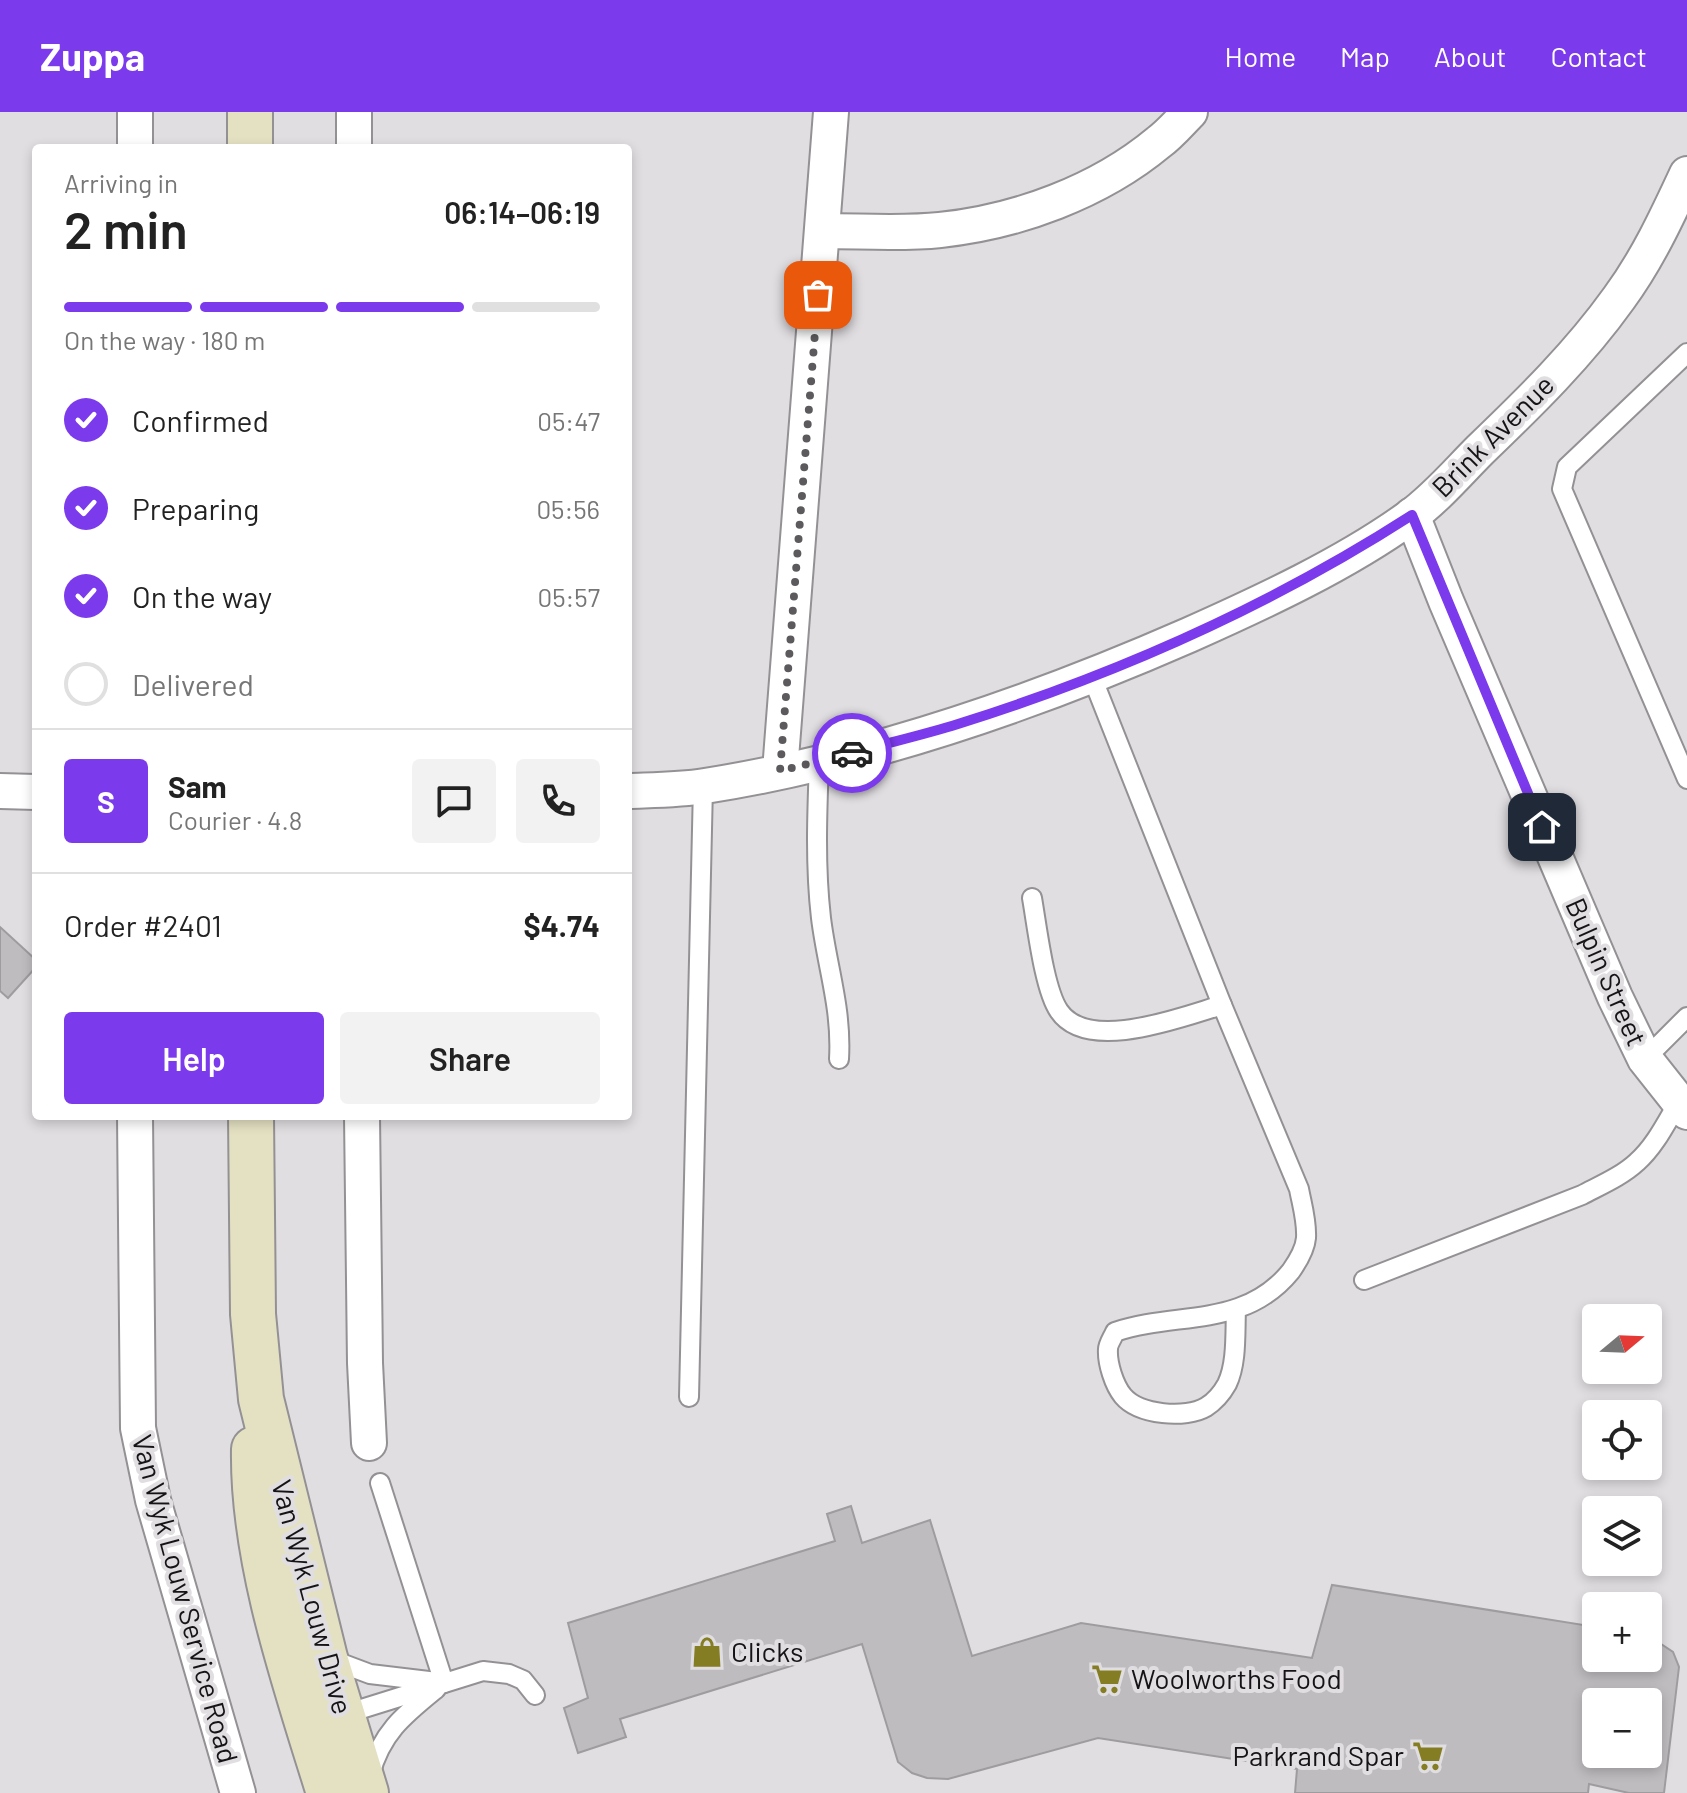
<!DOCTYPE html>
<html lang="en">
<head>
<meta charset="utf-8">
<style>
  body { margin:0; font-family:Barlow,sans-serif; background:#f2f2f2; color:#222; height:100vh; display:flex; flex-direction:column; font-size:30px; white-space:nowrap }
  * { box-sizing:border-box; margin:0 }
  p { font-size:26px; color:#767676 }
  .icon { flex:none; width:44px; height:44px; fill:none; stroke:currentColor; stroke-width:2; stroke-linecap:round; stroke-linejoin:round }
  .map { position:relative; flex:1; overflow:hidden }
  .side { position:absolute; left:32px; top:32px; width:600px; height:976px; display:flex; flex-direction:column; background:#fff; border-radius:8px; box-shadow:0 4px 12px #0003 }
  .side>* { flex:none }
  .needle { width:52px; rotate:71deg }
  .buttons { position:absolute; left:1582px; top:1192px; display:grid; gap:16px }
  .buttons a { display:grid; place-items:center; width:80px; height:80px; border-radius:8px; background:#fff; box-shadow:0 4px 12px #0003; font-size:40px }
  .pin { position:absolute; display:grid; place-items:center; width:68px; height:68px; color:#fff; margin:-34px; border-radius:16px; box-shadow:0 4px 12px #0006 }
  .courier { position:absolute; display:grid; place-items:center; width:80px; height:80px; margin:-40px; border:6px solid #7c3aed; border-radius:50%; background:#fff; color:#222; box-shadow:0 2px 10px #0007 }
  .headline em { font-style:normal; font-weight:600 }
  .headline div { display:flex; flex-direction:column-reverse }
  .headline { display:flex; align-items:center; justify-content:space-between; height:136px; padding:0 32px }
  h1 { font-size:52px; font-weight:600; line-height:60px }
  .bar { display:grid; grid-template-columns:repeat(4,1fr); gap:12px 8px; align-content:center; height:96px; padding:0 32px }
  .bar i { height:10px; border-radius:6px; background:#e0e0e0 }
  .bar .active { background:#7c3aed }
  .bar p { grid-column:span 4 }
  .line { display:flex; align-items:center; gap:20px; padding:0 32px; border-top:2px solid #e0e0e0 }
  .line div { flex:1 }
  .round { display:grid; place-items:center; flex:none; width:84px; height:84px; border-radius:8px; background:#f2f2f2 }
  ol { padding:0 32px; list-style:none }
  li { display:flex; align-items:center; gap:24px; height:88px }
  li p { margin-inline-start:auto }
  li .icon { padding:8px; border-radius:50%; background:#7c3aed; color:#fff; stroke-width:4 }
  li:last-child { color:#767676 }
  li i { width:44px; height:44px; border:4px solid #e0e0e0; border-radius:50% }
  .primary-button { display:flex; gap:16px; margin-top:auto; padding:16px 32px }
  .primary-button a { flex:1; height:92px; border-radius:8px; background:#7c3aed; color:#fff; font-size:32px; font-weight:600; line-height:92px; text-align:center }
  .primary-button a+a { background:#f2f2f2; color:#222 }
  header { display:flex; align-items:center; gap:48px; box-sizing:border-box; height:112px; padding:0 40px; background:#7c3aed; color:#fff }
  header strong { font-size:38px }
  nav { display:flex; gap:44px; margin-inline-start:auto; font-size:28px }
  .map>svg:first-child { display:block }
  .building { fill:#bfbcc0; stroke:#9f9ca0; stroke-width:2; fill-rule:evenodd }
  .lines { fill:none; stroke-linecap:round; stroke-linejoin:round }
  .lane-casing { stroke:#949195; stroke-width:22 }
  .street-casing { stroke:#949195; stroke-width:38 }
  .secondary-casing { stroke:#949195; stroke-width:48 }
  .lane { stroke:#fff; stroke-width:18 }
  .street { stroke:#fff; stroke-width:34 }
  .secondary { stroke:#e4e1c3; stroke-width:44 }
  .done { stroke:#5c5a5d; stroke-width:8; stroke-dasharray:0 14.4 }
  .route { stroke:#7c3aed; stroke-width:10 }
  .labels { text-anchor:middle; stroke-width:8; stroke-linejoin:round; paint-order:stroke }
  .street-label { font-size:28px; fill:#151315; stroke:#e1dee2 }
  .poi-label { font-size:28px; fill:#151315; stroke:#e1dee2; text-anchor:start }
</style>
</head>
<body>
<header>
<strong>Zuppa</strong>
<nav><a>Home</a><a>Map</a><a>About</a><a>Contact</a></nav>
</header>
<div class="map">
<svg width="1687" height="1681" viewBox="0 0 1687 1681">
  <rect width="100%" height="100%" fill="#e1dee2"/>
  <!-- building -->
  <g class="building">
    <path d="M0 815 36 848V855L8 886 0 879Z"/>
    <path d="M851 1394 862 1431 930 1408 972 1544 1081 1511 1312 1546 1332 1473 1596 1515V1546H1648L1649 1524 1673 1540 1679 1555 1664 1681H1629L1589 1672 1588 1681H1295L1297 1657 1098 1626 948 1667 927 1666 912 1661 898 1650 862 1532 620 1607 626 1625 578 1641 564 1596 588 1586 568 1511 835 1429 827 1402ZM1596 1590H1648V1642H1596Z"/>
  </g>
  <g class="lines">
    <defs>
      <g id="lane">
        <path d="M1687 241 1567 355 1562 377 1687 667"/>
        <path d="M1092 565 1222 893 1299 1077C1302 1093 1307 1109 1306 1126 1305 1138 1298 1149 1291 1159 1244 1217 1177 1199 1115 1220 1113 1225 1108 1232 1108 1237 1107 1251 1114 1273 1123 1284 1139 1303 1186 1307 1206 1295 1214 1290 1222 1281 1227 1272 1237 1251 1235 1222 1236 1198"/>
        <path d="M819 650C817 702 815 754 821 806 827 855 842 896 839 947"/>
        <path d="M1032 786C1037 814 1044 877 1059 899 1088 942 1184 904 1222 893"/>
        <path d="M1645 947 1687 905"/>
        <path d="M1364 1168 1582 1083C1601 1073 1622 1064 1637 1050 1655 1034 1666 1011 1678 991"/>
        <path d="M689 1285 703 674"/>
        <path d="M380 1371 444 1571"/>
        <path d="M330 1547 370 1562 437 1570"/>
        <path d="M342 1603 483 1559 509 1562 523 1568 535 1583"/>
        <path d="M370 1663C381 1621 404 1603 436 1577"/>
      </g>
      <g id="street">
        <path d="M354 0V36"/>
        <path d="M135 36V0"/>
        <path d="M823 119C862 119 902 122 940 118 1017 110 1099 80 1159 30 1170 22 1180 10 1190 0"/>
        <path d="M1412 403 1446 489 1615 885 1645 947 1687 1000"/>
        <path d="M780 659 831 0"/>
        <path d="M0 679 36 680"/>
        <path d="M628 679C653 678 680 678 705 674 871 648 1036 590 1189 523 1263 490 1345 452 1410 405 1436 386 1458 360 1480 338 1530 290 1579 242 1619 186 1647 148 1667 105 1687 62"/>
        <path d="M135 1004 138 1316 153 1388 238 1681"/>
        <path d="M362 1004 365 1251 369 1331"/>
      </g>
      <g id="secondary">
        <path d="M250 36V0"/>
        <path d="M251 1004 253 1202 261 1287 325 1546 366 1681"/>
        <path d="M254 1337C252 1449 296 1574 329 1681"/>
      </g>
    </defs>
    <!-- lane casing -->
    <use href="#lane" class="lane-casing"/>
    <!-- street casing -->
    <use href="#street" class="street-casing"/>
    <!-- secondary casing -->
    <use href="#secondary" class="secondary-casing"/>
    <!-- lane -->
    <use href="#lane" class="lane"/>
    <!-- street -->
    <use href="#street" class="street"/>
    <!-- secondary -->
    <use href="#secondary" class="secondary"/>
  </g>
  <g class="lines">
    <!-- done -->
    <path class="done" d="M818 183 780 659 852 641"/>
    <!-- route -->
    <path class="route" d="M852 641C887 631 923 623 958 612 1117 562 1272 493 1412 403L1542 715"/>
  </g>
  <!-- icons -->
  <defs>
    <symbol id="shop-bare" viewBox="-9 -9 18 18"><path d="M-5-2.5h2.3a2.7 3.5 0 0 1 5.4 0H5L5.5 6h-11ZM-1.5-2.5h3a1.5 2.3 0 0 0-3 0Z" fill="#857d23" stroke="#e1dee2" stroke-width="2.5" paint-order="stroke"/></symbol>
    <symbol id="supermarket-bare" viewBox="-9 -9 18 18"><path d="M-6-5.5h2.5l.6 2H6L4.5 2H-2.5L-4.4-4H-6ZM-1.5 3.2a1.3 1.3 0 1 0 .1 0ZM3 3.2a1.3 1.3 0 1 0 .1 0Z" fill="#857d23" stroke="#e1dee2" stroke-width="2.5" paint-order="stroke"/></symbol>
  </defs>
  <g fill-rule="evenodd">
    <use href="#shop-bare" x="685" y="1518" width="44" height="44"/>
    <use href="#supermarket-bare" x="1085" y="1545" width="44" height="44"/>
    <use href="#supermarket-bare" x="1406" y="1622" width="44" height="44"/>
  </g>
  <g class="labels">
    <!-- street labels -->
    <g class="street-label">
      <text transform="translate(1493 324) rotate(-45)" y="10">Brink Avenue</text>
      <text transform="translate(1606 860) rotate(66)" y="10">Bulpin Street</text>
      <text transform="translate(312 1485) rotate(75)" y="10">Van Wyk Louw Drive</text>
      <text transform="translate(185 1487) rotate(75)" y="10">Van Wyk Louw Service Road</text>
    </g>
    <!-- poi labels -->
    <g class="poi-label">
      <text x="731" y="1550">Clicks</text>
      <text x="1131" y="1577">Woolworths Food</text>
      <text x="1404" y="1654" text-anchor="end">Parkrand Spar</text>
    </g>
  </g>
</svg>
<div class="buttons">
<a><svg class="needle" viewBox="-14 -14 28 28"><path d="M0-13l5 13h-10z" fill="#e53935"/><path d="M0 13l5-13h-10z" fill="#767676"/></svg></a>
<a><svg class="icon" aria-label="locate" viewBox="0 0 24 24"><circle cx="12" cy="12" r="6"/><path d="M12 2v4M12 18v4M2 12h4M18 12h4"/></svg></a>
<a><svg class="icon" aria-label="layers" viewBox="0 0 24 24"><path d="M12 4l9 5-9 5-9-5zM3 14l9 5 9-5"/></svg></a>
<a>+</a>
<a>−</a>
</div>
<div class="pin" style="left:818px;top:183px;background:#ea580c"><svg class="icon" aria-label="bag" viewBox="0 0 24 24"><path d="M5 8h14l-1 12H6zM9 8a3 3 0 0 1 6 0"/></svg></div>
<div class="pin" style="left:1542px;top:715px;background:#1f2937"><svg class="icon" aria-label="home" viewBox="0 0 24 24"><path d="M3 11l9-7 9 7M6 9v11h12V9"/></svg></div>
<div class="courier" style="left:852px;top:641px"><svg class="icon" aria-label="car" viewBox="0 0 24 24"><path d="M5 17H2v-5l4-1 3-4h7l3 4 3 1v5h-3M9 17h6M6 11h13"/><circle cx="7" cy="17" r="2"/><circle cx="17" cy="17" r="2"/></svg></div>
<section class="side">
<div class="headline"><div><h1>2 min</h1><p>Arriving in</p></div><em>06:14–06:19</em></div>
<div class="bar"><i class="active"></i><i class="active"></i><i class="active"></i><i></i><p>On the way · 180 m</p></div>
<ol>
<li><svg class="icon" aria-label="check" viewBox="0 0 24 24"><path d="M5 12l5 5 9-10"/></svg>Confirmed<p>05:47</p></li>
<li><svg class="icon" aria-label="check" viewBox="0 0 24 24"><path d="M5 12l5 5 9-10"/></svg>Preparing<p>05:56</p></li>
<li><svg class="icon" aria-label="check" viewBox="0 0 24 24"><path d="M5 12l5 5 9-10"/></svg>On the way<p>05:57</p></li>
<li><i></i>Delivered</li>
</ol>
<div class="line" style="height:144px"><b class="round" style="background:#7c3aed;color:#fff">S</b><div><b>Sam</b><p>Courier · 4.8</p></div><a class="round"><svg class="icon" aria-label="chat" viewBox="0 0 24 24"><path d="M4 5h16v11H9l-5 4z"/></svg></a><a class="round"><svg class="icon" aria-label="phone" viewBox="0 0 24 24"><path d="M5 4h4l2 5-3 2q2 4 5 5l2-3 5 2v4C11 20 4 13 5 4z"/></svg></a></div>
<div class="line" style="height:104px"><div>Order #2401</div><b>$4.74</b></div>
<div class="primary-button"><a>Help</a><a>Share</a></div>
</section>
</div>
</body>
</html>
